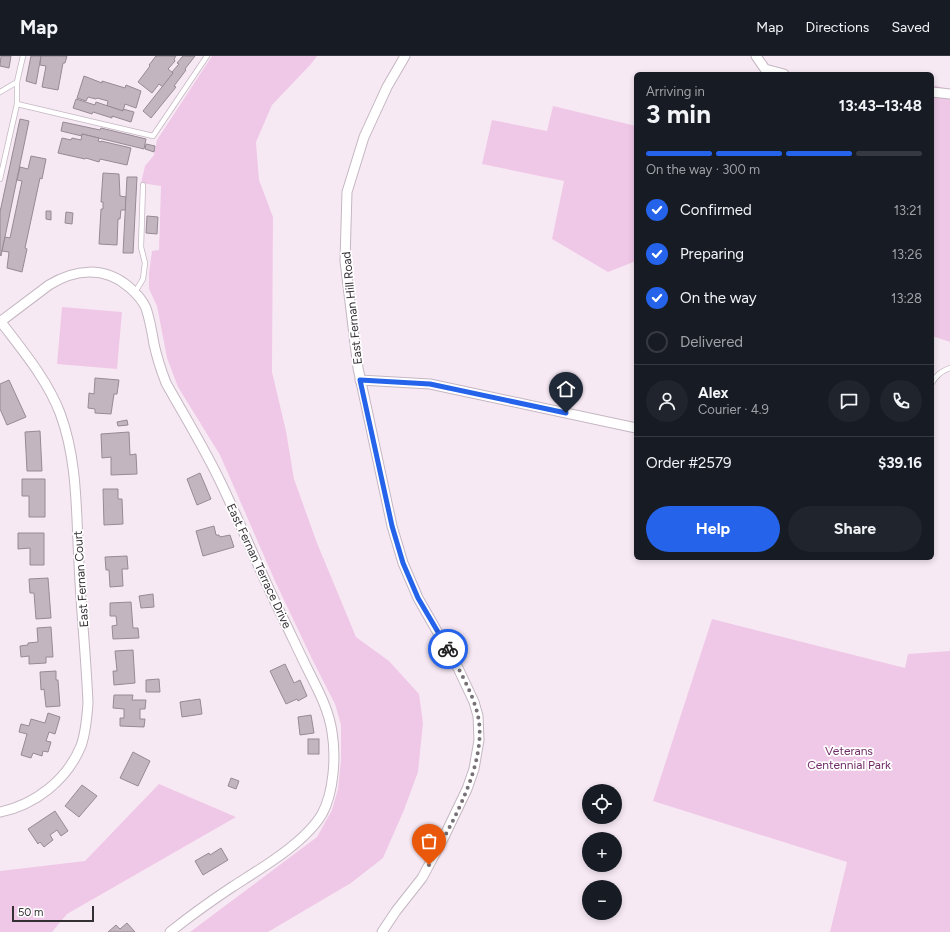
<!DOCTYPE html>
<html lang="en">
<head>
<meta charset="utf-8">
<style>
  body { margin:0; font-family:Figtree,sans-serif; background:#20242c; color:#f1f3f6; height:100vh; display:flex; flex-direction:column; font-size:15px; white-space:nowrap }
  * { box-sizing:border-box; margin:0 }
  p { font-size:13px; color:#9ea1a6 }
  .icon { flex:none; width:22px; height:22px; fill:none; stroke:currentColor; stroke-width:2; stroke-linecap:round; stroke-linejoin:round }
  .map { position:relative; flex:1; overflow:hidden }
  .side { position:absolute; left:634px; top:16px; width:300px; height:488px; display:flex; flex-direction:column; background:#171b24; border-radius:6px; box-shadow:0 2px 6px #0003 }
  .side>* { flex:none }
  .buttons { position:absolute; left:582px; top:728px; display:grid; gap:8px }
  .buttons a { display:grid; place-items:center; width:40px; height:40px; border-radius:50%; background:#171b24; box-shadow:0 2px 6px #0003; font-size:20px }
  .scale { position:absolute; left:12px; bottom:10px; width:82px; box-sizing:border-box; padding-left:4px; border:2px solid #342f33; border-top:0; font-size:11px; line-height:14px; white-space:nowrap; color:#342f33; -webkit-text-stroke:3px #fff; paint-order:stroke }
  .pin { position:absolute; display:grid; place-items:center; width:34px; height:34px; color:#fff; margin:-41px -17px; border-radius:50% 50% 50% 0; rotate:-45deg; box-shadow:0 0 4px #0007 }
  .pin .icon { rotate:45deg }
  .courier { position:absolute; display:grid; place-items:center; width:40px; height:40px; margin:-20px; border:3px solid #2563eb; border-radius:50%; background:#fff; color:#222; box-shadow:0 1px 5px #0007 }
  .summary em { font-style:normal; font-weight:700 }
  .summary div { display:flex; flex-direction:column-reverse }
  .summary { display:flex; align-items:center; justify-content:space-between; height:68px; padding:0 12px }
  h1 { font-size:26px; font-weight:700; line-height:30px }
  .bar { display:grid; grid-template-columns:repeat(4,1fr); gap:6px 4px; align-content:center; height:48px; padding:0 12px }
  .bar i { height:5px; border-radius:3px; background:#363941 }
  .bar .active { background:#2563eb }
  .bar p { grid-column:span 4 }
  .line { display:flex; align-items:center; gap:10px; padding:0 12px; border-top:1px solid #363941 }
  .line div { flex:1 }
  .round { display:grid; place-items:center; flex:none; width:42px; height:42px; border-radius:21px; background:#20242c }
  ol { padding:0 12px; list-style:none }
  li { display:flex; align-items:center; gap:12px; height:44px }
  li p { margin-inline-start:auto }
  li .icon { padding:4px; border-radius:50%; background:#2563eb; color:#fff; stroke-width:4 }
  li:last-child { color:#9ea1a6 }
  li i { width:22px; height:22px; border:2px solid #363941; border-radius:50% }
  .action { display:flex; gap:8px; margin-top:auto; padding:8px 12px }
  .action a { flex:1; height:46px; border-radius:24px; background:#2563eb; color:#fff; font-size:16px; font-weight:700; line-height:46px; text-align:center }
  .action a+a { background:#20242c; color:#f1f3f6 }
  header { display:flex; align-items:center; gap:24px; box-sizing:border-box; height:56px; padding:0 20px; background:#171b24; border-bottom:1px solid #363941 }
  header strong { font-size:19px }
  nav { display:flex; gap:22px; margin-inline-start:auto; font-size:14px }
  .map>svg:first-child { display:block }
  .green { fill:#f0c8e7 }
  .building { fill:#c3b5c0; stroke:#978a94 }
  .lines { fill:none; stroke-linecap:round; stroke-linejoin:round }
  .service-casing { stroke:#c5b7c2; stroke-width:6 }
  .minor-casing { stroke:#c5b7c2; stroke-width:11 }
  .service { stroke:#fff; stroke-width:4.5 }
  .minor { stroke:#fff; stroke-width:9 }
  .done { stroke:#787077; stroke-width:4; stroke-dasharray:0 7.2 }
  .route { stroke:#2563eb; stroke-width:5 }
  .labels { text-anchor:middle; stroke-width:3.5; stroke-linejoin:round; paint-order:stroke }
  .street-label { font-size:12px; fill:#342f33; stroke:#fff }
  .park-label { font-size:12px; fill:#702b66; stroke:#fff }
</style>
</head>
<body>
<header>
<strong>Map</strong>
<nav><a>Map</a><a>Directions</a><a>Saved</a></nav>
</header>
<div class="map">
<svg width="950" height="876" viewBox="0 0 950 876">
  <rect width="100%" height="100%" fill="#f7e9f4"/>
  <!-- green -->
  <g class="green">
    <path d="M212 0H317L311 8 272 49 256 86 259 124 273 161 272 316 286 375 294 423 317 487 356 581 389 605 419 638 423 667 418 716 404 754 383 802 351 827 268 876H190L317 781 332 754 338 733 341 704V669L335 648 312 603 275 525 220 399 178 331 167 302 157 250 149 233V217L152 195 159 194 161 130 141 127 145 110 154 99 157 84Z"/>
    <path d="M932 29 950 33V286L932 280Z"/>
    <path d="M553 50 636 70V205L608 216 552 183 564 125 482 108 492 64 547 75Z"/>
    <path d="M62 251 122 256 117 313 57 308Z"/>
    <path d="M712 563 905 612 908 598 950 595V876H830L847 806 653 745Z"/>
    <path d="M159 728 236 761 67 858 52 876H0V815L85 805Z"/>
  </g>
  <!-- building -->
  <g class="building">
    <path d="M1 0H11L9 12 0 10Z"/>
    <path d="M31 0H41L36 28 26 25Z"/>
    <path d="M41 0H67L65 7H63L58 34 42 31 46 10 40 9Z"/>
    <path d="M156 0H176L174 3 175 5 168 13 173 17 163 31 159 28 152 37 138 26 150 10 149 9Z"/>
    <path d="M183 0H195L185 13 186 14 174 30 176 31 151 62 143 55 173 17 172 16 179 8 177 7Z"/>
    <path d="M84 20 102 27V25L125 32 126 29 141 35 136 52 125 48 123 55 107 50 108 45 97 42 96 43 88 41 86 45 77 42Z"/>
    <path d="M76 43 95 49 96 46 123 55V53L134 56 131 66 112 60V62L93 56 92 58 73 52Z"/>
    <path d="M20 63 29 65 1 200 0 199V156Z"/>
    <path d="M63 66 100 74 101 72 146 83 144 93 82 78V80L61 75Z"/>
    <path d="M82 78 99 82 98 85 101 86V85L131 92 127 109 100 103 99 106 86 102 85 103 58 97 62 82 71 84 72 82 81 84Z"/>
    <path d="M146 88 155 90 154 96 145 93Z"/>
    <path d="M31 100 46 103 42 123 40 122 25 192 27 193 22 216 7 212 9 196 2 195 5 181 10 182 22 125 17 124 20 111 28 113Z"/>
    <path d="M103 117 119 118 120 140 126 141V154H121L120 163H118L117 189 99 188 101 153H103V146H101Z"/>
    <path d="M127 121H137L133 197H123Z"/>
    <path d="M46 155H51V164L46 163Z"/>
    <path d="M66 156 73 157 72 168 65 167Z"/>
    <path d="M147 160 158 161 157 178 146 177Z"/>
    <path d="M95 322 119 324 117 338H114L111 358 95 357V353L88 352 89 337 94 338Z"/>
    <path d="M9 324 26 361 7 369 0 353V328Z"/>
    <path d="M127 364 128 369 118 370 117 366Z"/>
    <path d="M40 375 42 415H27L25 376Z"/>
    <path d="M129 376 130 399 136 398 137 418 111 419V401L102 402 101 378Z"/>
    <path d="M200 417 211 443 197 449 187 423Z"/>
    <path d="M22 423H45V461H29V440H22Z"/>
    <path d="M103 433H118V443H122L123 468 104 469Z"/>
    <path d="M214 470 216 479H219L220 481 230 479 234 491 203 500 196 475Z"/>
    <path d="M18 477H44V509H30V492L18 493Z"/>
    <path d="M127 500 128 513H122L123 530 110 531 109 514H106L105 501Z"/>
    <path d="M48 522 51 562 36 563 34 537H30L29 523Z"/>
    <path d="M153 538 154 551 141 552 139 540Z"/>
    <path d="M131 546 133 572H138L139 582 113 583 112 570 117 569 116 560H110V547Z"/>
    <path d="M51 571 53 601H46V607L29 608V600L21 601 20 590 28 589V587L38 586 37 572Z"/>
    <path d="M133 594 135 627 114 629 113 615H117L115 595Z"/>
    <path d="M285 608 294 627 300 624 307 640 298 645 297 643 286 648 270 615Z"/>
    <path d="M56 615V624H58L60 650 46 651 44 633 41 634 40 616Z"/>
    <path d="M159 623 160 636H146V624Z"/>
    <path d="M114 639H133L132 644H146L145 653H140V663H145L144 671 120 670V662H124V653L113 652Z"/>
    <path d="M200 643 202 658 182 661 180 646Z"/>
    <path d="M48 657 60 661 55 678 49 676 46 685 51 686 48 696 43 695 42 700 33 697 31 702 21 699 27 678 19 676 21 668 29 670 31 663 45 667Z"/>
    <path d="M311 659 314 677 300 679 298 661Z"/>
    <rect x="308" y="683" width="11" height="15"/>
    <path d="M133 696 150 705 138 730 120 722Z"/>
    <path d="M231 722 239 725 236 733 228 730Z"/>
    <path d="M82 729 97 740 79 761 65 750Z"/>
    <path d="M55 755 68 775 61 780 57 774 50 779 53 784 44 791 40 786 38 788 28 773Z"/>
    <path d="M221 792 228 804 203 819 195 805 209 797 210 799Z"/>
    <path d="M127 867 135 876H108L116 869 120 873Z"/>
  </g>
  <g class="lines">
    <defs>
      <g id="service">
        <path d="M0 36 17 26"/>
        <path d="M17 48 153 80 207 0"/>
        <path d="M0 123 17 48V26L23 0"/>
        <path d="M135 236 143 223 145 207 141 191 143 129"/>
        <path d="M932 327C936 319 941 315 950 312"/>
      </g>
      <g id="minor">
        <path d="M756 0 765 13 784 18"/>
        <path d="M932 36 950 38"/>
        <path d="M0 266 49 229C75 213 104 210 129 231 136 237 142 243 146 252 150 264 152 276 154 288 157 302 161 314 166 327 184 359 203 390 219 423 240 466 258 511 279 554 289 574 298 594 308 614 318 634 329 654 332 676 336 700 334 736 322 758 305 787 260 813 232 831 211 845 190 860 170 876"/>
        <path d="M360 324 430 328 636 372"/>
        <path d="M0 756C35 749 67 724 81 690 86 676 87 661 88 647 86 600 81 554 79 507 76 457 78 405 60 357 47 323 22 294 1 266"/>
        <path d="M382 876 396 855 422 822 443 783 467 733 474 713 479 684 478 660 474 646 458 612 418 542 403 507 392 470 358 312 345 205 347 136 364 81 387 31 405 0"/>
      </g>
    </defs>
    <!-- service casing -->
    <use href="#service" class="service-casing"/>
    <!-- minor casing -->
    <use href="#minor" class="minor-casing"/>
    <!-- service -->
    <use href="#service" class="service"/>
    <!-- minor -->
    <use href="#minor" class="minor"/>
  </g>
  <g class="lines">
    <!-- done -->
    <path class="done" d="M429 809C451 769 488 707 478 660 473 637 459 614 448 593"/>
    <!-- route -->
    <path class="route" d="M448 593 418 542 403 507 392 470 360 324 430 328 566 357"/>
  </g>
  <g class="labels">
    <!-- street labels -->
    <g class="street-label">
      <text transform="translate(352 252) rotate(-96)" y="4">East Fernan Hill Road</text>
      <text transform="translate(259 510) rotate(65)" y="4">East Fernan Terrace Drive</text>
      <text transform="translate(81 523) rotate(-94)" y="4">East Fernan Court</text>
    </g>
    <!-- park labels -->
    <g class="park-label">
      <text x="849" y="699">Veterans<tspan x="849" dy="14">Centennial Park</tspan></text>
    </g>
  </g>
</svg>
<div class="buttons">
<a><svg class="icon" aria-label="locate" viewBox="0 0 24 24"><circle cx="12" cy="12" r="6"/><path d="M12 2v4M12 18v4M2 12h4M18 12h4"/></svg></a>
<a>+</a>
<a>−</a>
</div>
<div class="scale">50 m</div>
<div class="pin" style="left:429px;top:809px;background:#ea580c"><svg class="icon" aria-label="bag" viewBox="0 0 24 24"><path d="M5 8h14l-1 12H6zM9 8a3 3 0 0 1 6 0"/></svg></div>
<div class="pin" style="left:566px;top:357px;background:#1f2937"><svg class="icon" aria-label="home" viewBox="0 0 24 24"><path d="M3 11l9-7 9 7M6 9v11h12V9"/></svg></div>
<div class="courier" style="left:448px;top:593px"><svg class="icon" aria-label="bike" viewBox="0 0 24 24"><circle cx="6" cy="16" r="4"/><circle cx="18" cy="16" r="4"/><path d="M6 16l4-8h5l3 8M10 8l3 8H6M13 5h3"/></svg></div>
<section class="side">
<div class="summary"><div><h1>3 min</h1><p>Arriving in</p></div><em>13:43–13:48</em></div>
<div class="bar"><i class="active"></i><i class="active"></i><i class="active"></i><i></i><p>On the way · 300 m</p></div>
<ol>
<li><svg class="icon" aria-label="check" viewBox="0 0 24 24"><path d="M5 12l5 5 9-10"/></svg>Confirmed<p>13:21</p></li>
<li><svg class="icon" aria-label="check" viewBox="0 0 24 24"><path d="M5 12l5 5 9-10"/></svg>Preparing<p>13:26</p></li>
<li><svg class="icon" aria-label="check" viewBox="0 0 24 24"><path d="M5 12l5 5 9-10"/></svg>On the way<p>13:28</p></li>
<li><i></i>Delivered</li>
</ol>
<div class="line" style="height:72px"><a class="round"><svg class="icon" aria-label="person" viewBox="0 0 24 24"><circle cx="12" cy="8" r="4"/><path d="M4 21q1-7 8-7t8 7"/></svg></a><div><b>Alex</b><p>Courier · 4.9</p></div><a class="round"><svg class="icon" aria-label="chat" viewBox="0 0 24 24"><path d="M4 5h16v11H9l-5 4z"/></svg></a><a class="round"><svg class="icon" aria-label="phone" viewBox="0 0 24 24"><path d="M5 4h4l2 5-3 2q2 4 5 5l2-3 5 2v4C11 20 4 13 5 4z"/></svg></a></div>
<div class="line" style="height:52px"><div>Order #2579</div><b>$39.16</b></div>
<div class="action"><a>Help</a><a>Share</a></div>
</section>
</div>
</body>
</html>
